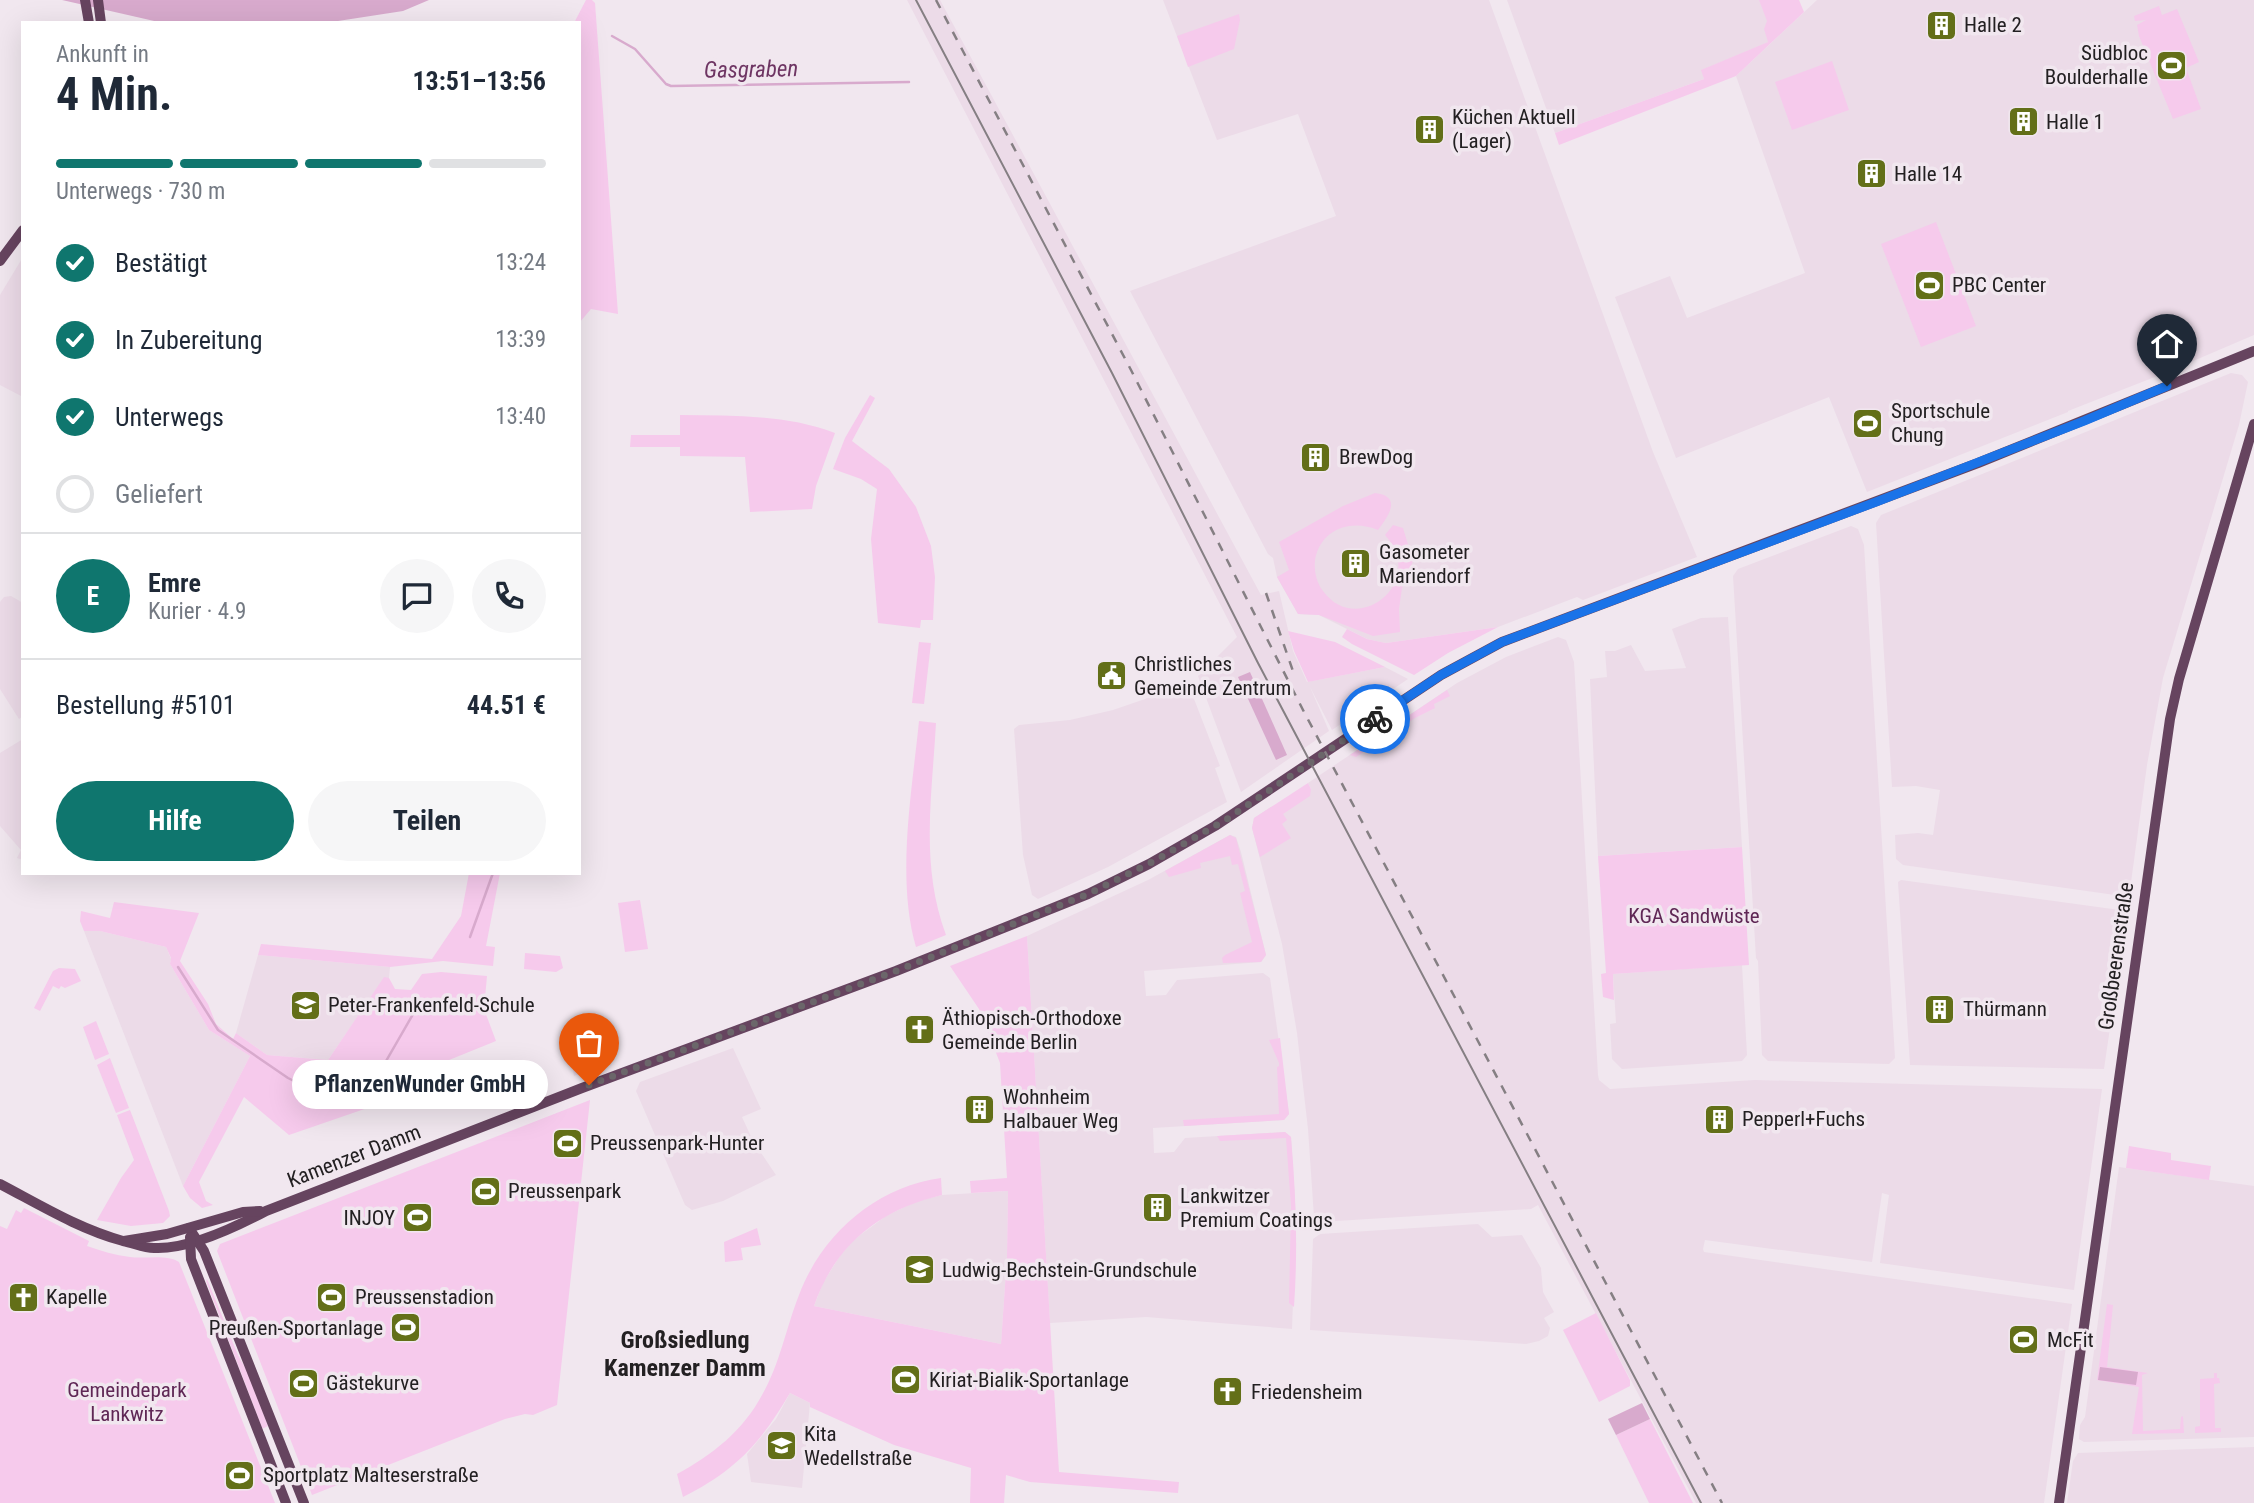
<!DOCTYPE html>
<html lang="de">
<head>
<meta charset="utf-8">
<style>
  body { margin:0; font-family:"Roboto Condensed",sans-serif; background:#f6f6f7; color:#1f2937; height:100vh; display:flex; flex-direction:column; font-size:26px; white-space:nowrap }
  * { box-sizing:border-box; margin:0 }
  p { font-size:23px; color:#747a83 }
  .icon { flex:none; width:38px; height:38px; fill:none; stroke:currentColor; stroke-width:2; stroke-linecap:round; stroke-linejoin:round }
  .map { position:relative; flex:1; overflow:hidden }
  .side { position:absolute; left:21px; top:21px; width:560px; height:854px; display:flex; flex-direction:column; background:#fff; border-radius:0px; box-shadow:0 7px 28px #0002 }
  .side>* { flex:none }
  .pin { position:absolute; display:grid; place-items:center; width:60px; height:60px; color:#fff; margin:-72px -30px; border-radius:50% 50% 50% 0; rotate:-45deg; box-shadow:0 0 7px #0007 }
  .pin .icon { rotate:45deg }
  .courier { position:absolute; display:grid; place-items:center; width:70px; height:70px; margin:-35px; border:5px solid #1a73e8; border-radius:50%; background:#fff; color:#222; box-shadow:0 2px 9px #0007 }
  .bubble { position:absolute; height:49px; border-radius:24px; background:#fff; box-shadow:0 7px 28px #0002; font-size:23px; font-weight:700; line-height:49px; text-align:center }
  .headline em { font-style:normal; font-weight:700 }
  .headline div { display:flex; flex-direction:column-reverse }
  .headline { display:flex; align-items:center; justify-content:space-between; height:119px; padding:0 35px }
  h1 { font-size:46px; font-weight:700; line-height:52px }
  .bar { display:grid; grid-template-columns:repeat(4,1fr); gap:10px 7px; align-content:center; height:84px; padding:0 35px }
  .bar i { height:9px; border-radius:5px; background:#e0e1e3 }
  .bar .on { background:#0f766e }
  .bar p { grid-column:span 4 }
  .line { display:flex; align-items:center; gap:18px; padding:0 35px; border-top:2px solid #e0e1e3 }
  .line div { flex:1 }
  .round { display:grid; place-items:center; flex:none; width:74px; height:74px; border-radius:37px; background:#f6f6f7 }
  ol { padding:0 35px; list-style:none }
  li { display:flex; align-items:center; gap:21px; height:77px }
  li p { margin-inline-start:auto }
  li .icon { padding:7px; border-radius:50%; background:#0f766e; color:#fff; stroke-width:4 }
  li:last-child { color:#747a83 }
  li i { width:38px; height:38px; border:4px solid #e0e1e3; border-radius:50% }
  .cta { display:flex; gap:14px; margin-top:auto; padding:14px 35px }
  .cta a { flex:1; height:80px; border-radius:42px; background:#0f766e; color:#fff; font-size:28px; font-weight:700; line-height:80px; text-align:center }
  .cta a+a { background:#f6f6f7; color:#1f2937 }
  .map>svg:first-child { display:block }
  .built { fill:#ecdbe8 }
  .green { fill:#f6caec }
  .water { fill:#d8aacd }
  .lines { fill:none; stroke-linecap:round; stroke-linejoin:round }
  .stream { stroke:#d8aacd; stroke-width:2.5 }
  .major { stroke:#66445f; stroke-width:10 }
  .tram { stroke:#857f83; stroke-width:2 }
  .rail { stroke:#857f83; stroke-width:2.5; stroke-dasharray:9 9; stroke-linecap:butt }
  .done { stroke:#6b666a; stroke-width:7; stroke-dasharray:0 12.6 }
  .route { stroke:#1a73e8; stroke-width:9 }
  .labels { text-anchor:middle; stroke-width:7; stroke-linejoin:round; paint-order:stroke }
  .poi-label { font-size:21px; fill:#232022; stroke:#f1e7ef; text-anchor:start }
  .park-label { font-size:21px; fill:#5f2755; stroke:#f1e7ef }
  .street-label { font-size:21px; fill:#232022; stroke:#f1e7ef }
  .water-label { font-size:23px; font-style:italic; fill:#6e3563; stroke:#f1e7ef }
  .quarter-label { font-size:24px; font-weight:bold; fill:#232022; stroke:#f1e7ef }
</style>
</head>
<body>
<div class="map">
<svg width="2254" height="1503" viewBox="0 0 2254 1503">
  <rect width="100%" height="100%" fill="#f1e7ef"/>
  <!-- built -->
  <g class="built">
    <path d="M907 0H940L1261 595 1279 591 1293 651 1307 682 1385 667 1408 679 1332 730 1310 687 1329 731 1241 792 1198 676 1237 637Z"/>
    <path d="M1163 0H1489L1653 452 1697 557 1583 600 1577 597 1498 627 1386 643 1367 639 1319 615 1298 614 1277 577 1273 558 1268 554 1130 291 1336 216 1298 114 1217 140Z"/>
    <path d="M1507 0H1786L1769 42 1702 70 1704 79 1555 133Z"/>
    <path d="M1817 0H2254V335L2165 373 2068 411V412L1867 492 1829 397 1676 458 1615 297 1670 276 1687 318 1805 273 1736 76Z"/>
    <path d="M23 257V397L0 385V295Z"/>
    <path d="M2231 373 2242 375 2248 382 2239 425 2163 678 2147 765 2129 897 1903 865 1896 859 1895 835 1918 833 1933 835 1940 790 1916 786 1892 787 1876 523 1881 515Z"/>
    <path d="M1851 526 1858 529 1864 545 1895 1058 1889 1064 1768 1061 1762 1055 1758 961 1756 958 1733 576 1738 569Z"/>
    <path d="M11 596 23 603V716L19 719 0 689V602L4 597Z"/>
    <path d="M1728 617 1742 847 1598 856 1590 679 1607 677 1605 651H1615L1631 645 1645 671 1686 668 1672 629 1701 618Z"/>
    <path d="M1558 637 1566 640 1574 662 1598 1075 1599 1080 1610 1089 1755 1080 2102 1089 2074 1290 1880 1263 1889 1195 1882 1193 1872 1262 1705 1240 1703 1249 1704 1252 2072 1304 2044 1503H1696L1538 1205 1531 1209 1320 1222 1314 1217 1308 1129 1297 1033 1282 944 1252 828 1254 818 1271 807 1311 789 1308 783 1457 683 1506 657Z"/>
    <path d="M1185 680 1189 686 1220 766 1215 768 1227 802 1108 867 1038 899 1032 895 1023 855 1014 729 1019 725 1070 720 1113 710 1145 699Z"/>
    <path d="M23 739V860L17 858 21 850 0 826V753Z"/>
    <path d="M1230 835 1236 837 1241 852 1266 955 1261 962 1144 971 1146 996 1166 995 1177 980 1263 973 1270 978 1289 1114 1284 1120 1153 1128 1154 1153 1174 1152 1185 1138 1285 1132 1291 1137 1296 1219 1292 1329 1146 1317 1050 1323 1027 936 1148 880Z"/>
    <path d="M1901 880 2127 911 2104 1069 1910 1065 1898 882Z"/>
    <path d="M84 931H100L166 947 171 959 170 964 209 1030 250 1056 183 1186Z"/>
    <path d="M258 955 390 967 389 978H384L328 1060 267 1055 236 1033Z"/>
    <path d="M1742 965 1747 1055 1742 1061 1622 1069 1612 1059 1610 1024 1616 1023 1613 974Z"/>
    <path d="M586 1019 604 1057 601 1066 574 1076 567 1032Z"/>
    <path d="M733 1048 761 1109 742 1117 753 1141 776 1175 723 1201 692 1210 685 1205 636 1091 640 1082Z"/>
    <path d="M2119 1167 2254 1186V1437L2084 1442 2079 1439 2080 1425 2085 1417Z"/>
    <path d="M1008 1191 1007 1256 1001 1344 814 1306 823 1283 841 1254 855 1239 886 1216 917 1201 942 1195Z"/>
    <path d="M1478 1224 1492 1237 1522 1235 1541 1268 1543 1292 1554 1312 1544 1318 1550 1328 1548 1336 1539 1341 1526 1344 1310 1330 1313 1239 1320 1234Z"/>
    <path d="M790 1393 810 1403 802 1488 751 1482 747 1454 776 1419Z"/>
    <path d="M2254 1447V1503H2067L2073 1461 2078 1453Z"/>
  </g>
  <!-- green -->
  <g class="green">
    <path d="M586 0H592L595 3 618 314 591 309 579 323V23H574Z"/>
    <path d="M1759 0H1799L1804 12 1736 76 1559 145 1555 133 1704 79 1701 70 1768 42 1764 29 1767 21Z"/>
    <path d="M2159 6 2162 15 2177 9 2199 62 2186 68 2201 109 2173 119 2139 36 2137 25 2146 20 2135 21 2134 16Z"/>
    <path d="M1239 14 1240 20 1234 49 1188 67 1177 36Z"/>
    <path d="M1832 61 1849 110 1792 130 1775 82Z"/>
    <path d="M1936 222 1976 326 1921 347 1881 244Z"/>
    <path d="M870 395 875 398 852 441 889 469 916 507 931 546 935 577 933 620H921L920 628 878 623 871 539 877 489 861 479 833 469 845 438Z"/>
    <path d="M680 415C733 416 785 414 835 433L816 486 812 509 750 512 745 457 680 456V447H630L631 435H680Z"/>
    <path d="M1375 493C1403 496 1388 517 1378 530 1352 519 1321 528 1315 560 1314 570 1316 582 1323 591 1357 638 1428 582 1385 535L1393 525 1403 528 1413 561 1402 588 1399 609 1400 632 1373 636 1319 615 1298 614 1277 577 1289 570 1279 542 1343 506Z"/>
    <path d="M1498 627 1448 653 1414 675 1352 644 1342 637 1347 629 1367 639 1386 643Z"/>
    <path d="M1288 631 1335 642 1385 667 1308 682 1294 651Z"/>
    <path d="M919 642 931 643 924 704 912 703Z"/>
    <path d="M1447 690 1450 696 1434 704 1435 708 1415 718 1356 757 1350 755Z"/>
    <path d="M919 721 936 723C932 796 920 865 946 935L916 947C896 878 912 792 919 721Z"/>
    <path d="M1308 783 1311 789 1310 796 1283 814 1287 820 1282 824 1291 838 1260 857 1252 828 1254 818Z"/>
    <path d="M1230 835 1236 838 1266 955 1261 962 1223 963 1222 958 1225 955 1252 942 1240 893 1245 891 1238 864 1232 865 1230 856 1200 863 1201 868 1169 877 1165 871Z"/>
    <path d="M1742 847 1749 965 1613 974 1614 1000 1603 997 1601 974 1606 973 1598 856Z"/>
    <path d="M469 873H500L486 946 495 947 493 966 443 961 390 967 258 955 261 944 432 959 461 916Z"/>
    <path d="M640 900 648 949 625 952 618 903Z"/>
    <path d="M114 902 199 913 180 961 208 1004 216 1024 233 1039 236 1033 267 1055 328 1060 384 977 389 978 395 989 411 990 422 974 441 972 487 976 484 1009 496 1041 412 1075 379 1104 289 1135 244 1097 199 1182 206 1201 213 1205 202 1208 190 1198 183 1186 250 1056 209 1030 170 964 171 958 166 947 100 931H84L80 921 81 911 110 918Z"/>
    <path d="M1027 936 1059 1472 1179 1482 1178 1493 1030 1482 1006 1475 1004 1503H970L971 1468 894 1445 810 1407V1403L790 1393C760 1444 736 1470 683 1497L677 1474C712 1455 743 1431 762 1395 780 1364 786 1328 799 1295 822 1234 876 1187 941 1178L942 1195C880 1210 836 1243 814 1306L1001 1344 1007 1256 1008 1191 971 1193 970 1181 1007 1178 1000 1063 979 1009 950 966Z"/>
    <path d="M525 953 560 956 563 968 556 972 524 969Z"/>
    <path d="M59 968 75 969 81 981 65 988 61 986 59 989 53 986 40 1011 34 1008 53 971Z"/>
    <path d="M96 1021 109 1054 95 1060 83 1027Z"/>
    <path d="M1280 1038 1289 1114 1284 1120 1184 1126 1183 1120 1279 1114 1277 1067 1279 1066V1063L1269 1040Z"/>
    <path d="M110 1058 129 1108 116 1113 97 1065Z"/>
    <path d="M590 1100 557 1405 533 1415 525 1414 505 1419 312 1495 217 1251 220 1244Z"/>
    <path d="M130 1110 169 1211 170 1216 163 1223 131 1226 97 1220 121 1178 134 1160 117 1115Z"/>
    <path d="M1285 1132 1291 1137C1296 1194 1298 1250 1294 1307L1289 1303 1291 1206 1286 1138 1220 1141 1217 1136Z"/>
    <path d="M2129 1146 2171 1153V1160L2211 1166 2209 1180 2126 1168Z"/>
    <path d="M24 1208 89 1241 87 1246C101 1251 115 1255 130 1257 146 1259 167 1254 179 1262L275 1503H0V1226L7 1229 16 1210 21 1213Z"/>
    <path d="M757 1228 761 1245 741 1248 743 1260 725 1262 724 1242Z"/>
    <path d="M207 1279 238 1355 247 1371 268 1426 264 1428H262L206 1281Z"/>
    <path d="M2107 1304 2113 1305 2107 1367 2148 1373 2142 1375 2143 1431 2180 1429 2181 1417 2183 1416 2184 1433 2132 1434 2139 1387 2097 1380Z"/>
    <path d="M1596 1313 1630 1380V1386L1599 1402 1563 1330Z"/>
    <path d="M2214 1373H2217V1378H2219L2220 1383 2214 1384 2215 1428H2221V1432L2195 1433V1427L2200 1426V1379L2214 1378Z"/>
    <path d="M1650 1419 1693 1503H1649L1616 1435Z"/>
  </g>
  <!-- water -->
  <g class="water">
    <path d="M62 0H429L403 11 325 23H163Z"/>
    <path d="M1250 672 1287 755 1276 760 1238 677Z"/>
    <path d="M2100 1367 2138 1372 2136 1385 2098 1380Z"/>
    <path d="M1642 1403 1650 1419 1616 1435 1608 1419Z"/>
  </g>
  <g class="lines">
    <!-- stream -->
    <g class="stream">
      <path d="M612 36 635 49 666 84 671 86 909 82"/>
      <path d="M470 937 493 873"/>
      <path d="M178 967 218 1030 288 1078 328 1098 367 1088 374 1082 416 1009"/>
    </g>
    <!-- major -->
    <g class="major">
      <path d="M85 0 89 23"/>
      <path d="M98 0 101 23"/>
      <path d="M0 261 23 230"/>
      <path d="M0 1184C40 1205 79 1229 123 1241 134 1243 143 1248 154 1248 189 1250 236 1227 266 1211L582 1088 896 971 1088 894 1149 864 1215 826 1441 675 1502 642 1978 463 2254 351"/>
      <path d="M189 1228 204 1251 304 1503"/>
      <path d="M190 1237 191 1259 286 1503"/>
      <path d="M124 1241 167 1234 243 1212 260 1211"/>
      <path d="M2059 1503 2170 719 2179 679 2254 424"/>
    </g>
    <!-- tram -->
    <path class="tram" d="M916 0 1112 373 1258 663 1701 1503"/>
    <!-- rail -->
    <g class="rail">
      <path d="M936 0 1131 370 1303 710 1722 1503"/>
      <path d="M1266 593 1294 674"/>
    </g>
  </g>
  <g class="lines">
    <!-- done -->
    <path class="done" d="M589 1085 896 971 1088 894 1154 861 1227 819 1375 719"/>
    <!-- route -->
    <path class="route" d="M1375 719 1441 675 1502 642 1876 502 2084 421 2167 386"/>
  </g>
  <!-- icons -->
  <defs>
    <symbol id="building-square" viewBox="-11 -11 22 22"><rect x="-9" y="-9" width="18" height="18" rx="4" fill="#636f18" stroke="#f1e7ef"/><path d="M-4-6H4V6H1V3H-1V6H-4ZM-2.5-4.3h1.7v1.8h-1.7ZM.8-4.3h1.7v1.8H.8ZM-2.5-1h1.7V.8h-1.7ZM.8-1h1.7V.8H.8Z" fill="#fff"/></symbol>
    <symbol id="stadium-square" viewBox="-11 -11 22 22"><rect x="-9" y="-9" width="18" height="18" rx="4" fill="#636f18" stroke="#f1e7ef"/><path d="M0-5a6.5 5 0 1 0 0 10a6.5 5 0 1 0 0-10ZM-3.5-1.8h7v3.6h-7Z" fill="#fff"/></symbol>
    <symbol id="civic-square" viewBox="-11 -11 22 22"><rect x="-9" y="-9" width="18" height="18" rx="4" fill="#636f18" stroke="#f1e7ef"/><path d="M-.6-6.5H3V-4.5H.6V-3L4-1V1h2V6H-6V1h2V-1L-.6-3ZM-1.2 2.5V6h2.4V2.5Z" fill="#fff"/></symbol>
    <symbol id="school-square" viewBox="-11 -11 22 22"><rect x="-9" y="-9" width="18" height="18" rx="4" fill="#636f18" stroke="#f1e7ef"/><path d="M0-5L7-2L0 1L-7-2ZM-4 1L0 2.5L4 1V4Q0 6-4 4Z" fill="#fff"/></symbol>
    <symbol id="church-square" viewBox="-11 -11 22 22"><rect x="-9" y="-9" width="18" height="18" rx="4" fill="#636f18" stroke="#f1e7ef"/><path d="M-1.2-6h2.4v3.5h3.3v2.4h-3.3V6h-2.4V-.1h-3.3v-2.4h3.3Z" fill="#fff"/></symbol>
  </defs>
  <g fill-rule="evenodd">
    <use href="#building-square" x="1924" y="8" width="35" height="35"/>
    <use href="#stadium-square" x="2154" y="48" width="35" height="35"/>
    <use href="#building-square" x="2006" y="104" width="35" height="35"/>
    <use href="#building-square" x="1412" y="112" width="35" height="35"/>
    <use href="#building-square" x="1854" y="156" width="35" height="35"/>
    <use href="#stadium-square" x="1912" y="268" width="35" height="35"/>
    <use href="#stadium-square" x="1850" y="406" width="35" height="35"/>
    <use href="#building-square" x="1298" y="440" width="35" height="35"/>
    <use href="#building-square" x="1338" y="546" width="35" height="35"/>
    <use href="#civic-square" x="1094" y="658" width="35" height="35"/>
    <use href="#school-square" x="288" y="988" width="35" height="35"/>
    <use href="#building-square" x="1922" y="992" width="35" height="35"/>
    <use href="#church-square" x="902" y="1012" width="35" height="35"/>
    <use href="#building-square" x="962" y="1092" width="35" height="35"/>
    <use href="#building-square" x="1702" y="1102" width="35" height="35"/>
    <use href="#stadium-square" x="550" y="1126" width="35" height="35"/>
    <use href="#stadium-square" x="468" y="1174" width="35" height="35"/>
    <use href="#building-square" x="1140" y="1190" width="35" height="35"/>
    <use href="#stadium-square" x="400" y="1200" width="35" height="35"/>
    <use href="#school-square" x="902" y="1252" width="35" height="35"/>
    <use href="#church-square" x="6" y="1280" width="35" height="35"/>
    <use href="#stadium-square" x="314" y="1280" width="35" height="35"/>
    <use href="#stadium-square" x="388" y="1310" width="35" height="35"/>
    <use href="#stadium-square" x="2006" y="1322" width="35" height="35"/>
    <use href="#stadium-square" x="888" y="1362" width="35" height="35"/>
    <use href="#stadium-square" x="286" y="1366" width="35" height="35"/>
    <use href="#church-square" x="1210" y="1374" width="35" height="35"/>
    <use href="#school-square" x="764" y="1428" width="35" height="35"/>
    <use href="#stadium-square" x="222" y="1458" width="35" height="35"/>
  </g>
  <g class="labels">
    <!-- poi labels -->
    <g class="poi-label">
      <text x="1964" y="32">Halle 2</text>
      <text x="2148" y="60" text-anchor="end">Südbloc<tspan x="2148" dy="24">Boulderhalle</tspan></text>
      <text x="1452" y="124">Küchen Aktuell<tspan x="1452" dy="24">(Lager)</tspan></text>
      <text x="2046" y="129">Halle 1</text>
      <text x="1894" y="181">Halle 14</text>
      <text x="1952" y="292">PBC Center</text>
      <text x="1891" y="418">Sportschule<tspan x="1891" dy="24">Chung</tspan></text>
      <text x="1339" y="464">BrewDog</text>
      <text x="1379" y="559">Gasometer<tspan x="1379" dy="24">Mariendorf</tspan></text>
      <text x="1134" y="671">Christliches<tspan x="1134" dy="24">Gemeinde Zentrum</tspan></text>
      <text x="328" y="1012">Peter-Frankenfeld-Schule</text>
      <text x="1963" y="1016">Thürmann</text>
      <text x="942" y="1025">Äthiopisch-Orthodoxe<tspan x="942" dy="24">Gemeinde Berlin</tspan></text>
      <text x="1003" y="1104">Wohnheim<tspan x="1003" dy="24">Halbauer Weg</tspan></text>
      <text x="1742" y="1126">Pepperl+Fuchs</text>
      <text x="590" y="1150">Preussenpark-Hunter</text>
      <text x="508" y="1198">Preussenpark</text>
      <text x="1180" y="1203">Lankwitzer<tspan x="1180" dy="24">Premium Coatings</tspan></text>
      <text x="395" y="1225" text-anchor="end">INJOY</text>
      <text x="942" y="1277">Ludwig-Bechstein-Grundschule</text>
      <text x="46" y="1304">Kapelle</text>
      <text x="355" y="1304">Preussenstadion</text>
      <text x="383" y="1335" text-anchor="end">Preußen-Sportanlage</text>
      <text x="2047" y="1347">McFit</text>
      <text x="929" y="1387">Kiriat-Bialik-Sportanlage</text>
      <text x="326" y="1390">Gästekurve</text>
      <text x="1251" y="1399">Friedensheim</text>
      <text x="804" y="1441">Kita<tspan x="804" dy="24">Wedellstraße</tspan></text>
      <text x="263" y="1482">Sportplatz Malteserstraße</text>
    </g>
    <!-- park labels -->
    <g class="park-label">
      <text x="1694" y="923">KGA Sandwüste</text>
      <text x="127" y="1397">Gemeindepark<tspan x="127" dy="24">Lankwitz</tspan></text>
    </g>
    <!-- street labels -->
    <g class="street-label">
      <text transform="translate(2116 956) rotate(-82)" y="7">Großbeerenstraße</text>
      <text transform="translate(354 1156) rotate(-21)" y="7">Kamenzer Damm</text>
    </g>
    <!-- water labels -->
    <g class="water-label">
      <text transform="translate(751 69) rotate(-1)" y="8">Gasgraben</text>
    </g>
    <!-- quarter labels -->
    <g class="quarter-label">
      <text x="685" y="1348">Großsiedlung<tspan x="685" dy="28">Kamenzer Damm</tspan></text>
    </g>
  </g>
</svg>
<div class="pin" style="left:589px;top:1085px;background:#ea580c"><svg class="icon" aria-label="bag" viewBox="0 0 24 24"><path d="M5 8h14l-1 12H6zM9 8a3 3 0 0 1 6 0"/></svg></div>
<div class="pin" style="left:2167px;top:386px;background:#1f2937"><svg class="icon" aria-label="home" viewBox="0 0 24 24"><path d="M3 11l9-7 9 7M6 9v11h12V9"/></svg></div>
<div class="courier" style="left:1375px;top:719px"><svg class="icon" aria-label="bike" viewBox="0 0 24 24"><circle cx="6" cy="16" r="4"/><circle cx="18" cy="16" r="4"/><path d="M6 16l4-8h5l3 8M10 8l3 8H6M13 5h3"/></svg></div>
<div class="bubble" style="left:292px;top:1060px;width:256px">PflanzenWunder GmbH</div>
<section class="side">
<div class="headline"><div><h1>4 Min.</h1><p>Ankunft in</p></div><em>13:51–13:56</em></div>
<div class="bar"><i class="on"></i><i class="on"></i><i class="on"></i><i></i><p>Unterwegs · 730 m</p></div>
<ol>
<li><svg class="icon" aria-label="check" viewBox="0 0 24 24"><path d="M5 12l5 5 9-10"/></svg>Bestätigt<p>13:24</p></li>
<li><svg class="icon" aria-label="check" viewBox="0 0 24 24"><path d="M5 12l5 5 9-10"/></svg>In Zubereitung<p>13:39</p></li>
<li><svg class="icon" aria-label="check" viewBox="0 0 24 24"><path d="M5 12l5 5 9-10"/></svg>Unterwegs<p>13:40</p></li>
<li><i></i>Geliefert</li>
</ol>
<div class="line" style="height:126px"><b class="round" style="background:#0f766e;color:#fff">E</b><div><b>Emre</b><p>Kurier · 4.9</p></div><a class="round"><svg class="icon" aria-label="chat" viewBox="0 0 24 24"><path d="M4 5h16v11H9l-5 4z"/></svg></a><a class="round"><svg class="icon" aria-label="phone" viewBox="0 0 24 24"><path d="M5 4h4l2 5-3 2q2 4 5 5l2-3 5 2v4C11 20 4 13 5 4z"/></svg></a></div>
<div class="line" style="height:91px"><div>Bestellung #5101</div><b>44.51 €</b></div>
<div class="cta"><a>Hilfe</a><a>Teilen</a></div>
</section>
</div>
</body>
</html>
